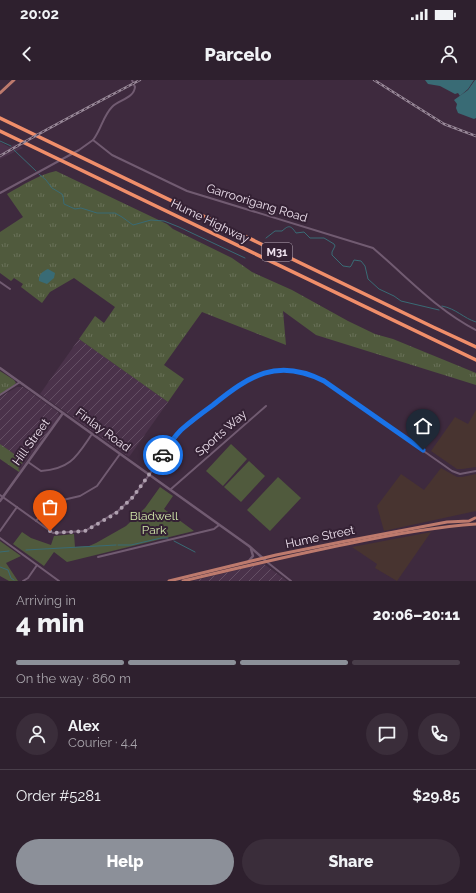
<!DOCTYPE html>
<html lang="en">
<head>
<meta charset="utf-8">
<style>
  body { margin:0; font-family:Raleway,sans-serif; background:#3a2d3a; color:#f1f3f6; height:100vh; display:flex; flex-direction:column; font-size:15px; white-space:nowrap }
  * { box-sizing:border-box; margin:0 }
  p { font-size:13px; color:#a7a3aa }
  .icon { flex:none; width:22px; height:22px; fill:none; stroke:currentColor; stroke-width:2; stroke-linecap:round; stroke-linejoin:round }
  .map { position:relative; height:501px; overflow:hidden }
  .panel { display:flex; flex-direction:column; background:#2e202e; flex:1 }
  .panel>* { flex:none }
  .pin { position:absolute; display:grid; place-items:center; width:34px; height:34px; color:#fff; margin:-41px -17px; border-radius:50% 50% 50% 0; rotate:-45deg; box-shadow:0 0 4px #0007 }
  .pin .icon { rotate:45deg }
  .courier { position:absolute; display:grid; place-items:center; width:40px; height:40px; margin:-20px; border:3px solid #1a73e8; border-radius:50%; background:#fff; color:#222; box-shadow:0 1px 5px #0007 }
  .overview em { font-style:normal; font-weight:800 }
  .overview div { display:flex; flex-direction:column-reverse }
  .overview { display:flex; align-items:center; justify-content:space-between; height:68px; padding:0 16px }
  h1 { font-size:26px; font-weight:800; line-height:30px }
  .bar { display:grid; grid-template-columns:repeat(4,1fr); gap:6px 4px; align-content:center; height:48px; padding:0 16px }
  .bar i { height:5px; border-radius:3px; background:#493e4a }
  .bar .current { background:#8c9099 }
  .bar p { grid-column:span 4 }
  .line { display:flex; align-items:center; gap:10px; padding:0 16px; border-top:1px solid #493e4a }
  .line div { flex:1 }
  .round { display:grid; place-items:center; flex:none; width:42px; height:42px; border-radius:21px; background:#3a2d3a }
  .button { display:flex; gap:8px; margin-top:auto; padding:8px 16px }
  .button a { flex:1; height:46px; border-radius:24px; background:#8c9099; color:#fff; font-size:16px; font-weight:800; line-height:46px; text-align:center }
  .button a+a { background:#3a2d3a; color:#f1f3f6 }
  .status { display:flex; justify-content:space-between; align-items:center; height:28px; padding:0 20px; background:#2e202e; direction:ltr }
  .status svg { height:11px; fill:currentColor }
  header { display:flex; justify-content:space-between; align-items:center; height:52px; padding:0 16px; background:#2e202e; font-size:18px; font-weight:800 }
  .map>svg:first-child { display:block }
  .commercial { fill:#483430 }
  .industrial { fill:url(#industrial-furrows) }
  .built { fill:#4a324a }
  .grass { fill:url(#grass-tufts) }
  .green { fill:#505a3d }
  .water { fill:#396b75 }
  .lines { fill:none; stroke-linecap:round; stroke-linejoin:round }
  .stream { stroke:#396b75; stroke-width:1 }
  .minor { stroke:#715b71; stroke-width:2 }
  .tertiary { stroke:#715b71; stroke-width:2.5 }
  .primary { stroke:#bd7a6d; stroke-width:3 }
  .motorway { stroke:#f08e6a; stroke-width:3.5 }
  .rail-casing { stroke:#988898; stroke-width:2.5 }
  .rail { stroke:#342134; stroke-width:1; stroke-dasharray:3; stroke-linecap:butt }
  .done { stroke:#b0a1b0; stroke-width:4; stroke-dasharray:0 7.2 }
  .route { stroke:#1a73e8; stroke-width:5 }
  .labels { text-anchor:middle; stroke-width:4; stroke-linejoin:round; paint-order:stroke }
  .shield { fill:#342134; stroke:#b6a7b6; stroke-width:1 }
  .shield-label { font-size:11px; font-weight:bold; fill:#eee1ee }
  .street-label { font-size:12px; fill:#eee1ee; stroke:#342134 }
  .park-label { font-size:12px; fill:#d2e9aa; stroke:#342134 }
</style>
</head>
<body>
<div class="status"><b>20:02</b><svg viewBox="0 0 49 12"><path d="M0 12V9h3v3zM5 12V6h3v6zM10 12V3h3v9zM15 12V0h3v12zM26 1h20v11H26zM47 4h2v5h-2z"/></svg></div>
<header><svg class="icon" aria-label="back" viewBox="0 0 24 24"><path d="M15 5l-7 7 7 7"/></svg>Parcelo<svg class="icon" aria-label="person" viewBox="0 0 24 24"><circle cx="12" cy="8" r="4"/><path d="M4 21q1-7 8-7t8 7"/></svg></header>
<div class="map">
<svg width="476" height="501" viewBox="0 0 476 501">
  <defs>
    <pattern id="industrial-furrows" width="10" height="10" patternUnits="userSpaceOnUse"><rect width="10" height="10" fill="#4a324a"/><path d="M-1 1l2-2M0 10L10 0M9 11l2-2" fill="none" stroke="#644f64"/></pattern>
    <pattern id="grass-tufts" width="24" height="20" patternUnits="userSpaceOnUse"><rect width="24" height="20" fill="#505a3d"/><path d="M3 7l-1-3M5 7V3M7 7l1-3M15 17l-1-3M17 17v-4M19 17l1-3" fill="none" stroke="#6a7159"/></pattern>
  </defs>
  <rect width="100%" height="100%" fill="#3e2a3e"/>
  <!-- commercial -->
  <g class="commercial">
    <path d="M476 330V387L462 389H457L431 371 455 337 468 344Z"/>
    <path d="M441 388 457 397H462L476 394V431L384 451 377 426 401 394 424 410Z"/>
    <path d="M431 452 397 501 375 488 377 484 352 467Z"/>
  </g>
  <!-- industrial -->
  <g class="industrial">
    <path d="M79 259 168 322 129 377 40 314Z"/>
    <path d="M17 307H23L58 332 59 334 58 338 20 390 0 377V317Z"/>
    <path d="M264 484 287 501H192L262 484Z"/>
  </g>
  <!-- built -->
  <path class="built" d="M0 62 9 67 15 64 23 68 0 79Z"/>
  <!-- grass -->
  <g class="grass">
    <path d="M56 91 167 144 173 149 232 178 252 192 292 210 348 241 375 254 393 259 476 293V305L316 255 283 231 286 265 202 232 164 285 184 299 168 322 79 259 95 236 104 243 115 227 74 198 50 212 42 223 21 207 23 204 14 198 11 201 0 193V152L23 137 7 114C23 105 38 95 56 91Z"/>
    <path d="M0 291 14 300 16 303 12 307 0 314Z"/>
    <path d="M0 364 24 381 18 389 20 390 19 392 0 379Z"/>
  </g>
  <!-- green -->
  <g class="green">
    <path d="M231 364 247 379 223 406 206 391Z"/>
    <path d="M249 381 265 396 241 422 224 407Z"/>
    <path d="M278 397 301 418 270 451 247 430Z"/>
    <path d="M160 407 173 416 164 429 194 451 67 482 54 472 44 486 13 464 22 452 31 458 51 465 54 456 74 454 75 467 89 466 96 463 126 446 145 428Z"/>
    <path d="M0 461 21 476 6 483 18 501H9L0 496Z"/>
  </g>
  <!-- water -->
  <g class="water">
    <path d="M425 0H474L468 9 460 16 458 13 455 14 440 6 428 4Z"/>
    <path d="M475 0H476V38L474 39 458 33 456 28 457 24 454 20 468 10Z"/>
    <path d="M48 189 55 193 54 198 47 204 39 201C38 195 43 191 48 189Z"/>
  </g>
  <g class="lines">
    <!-- stream -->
    <g class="stream">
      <path d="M0 61 11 66"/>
      <path d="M14 70 36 91"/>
      <path d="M39 94 46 100 52 108 62 114 63 116 64 124 75 129 81 128 97 133H115L122 137 133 145 151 140 164 141 179 147 245 178"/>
      <path d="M266 158 275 151H282C288 146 290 144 296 153L304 152 310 158H324L334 164 335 166 332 172V175L343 186 350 187 351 186 354 180 361 181 365 186 368 199 379 209 394 216 401 221 439 230"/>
      <path d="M442 226C457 229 463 238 476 242"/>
      <path d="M174 461 195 472"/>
      <path d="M118 465H131L161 458H168"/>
      <path d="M26 470 116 465"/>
      <path d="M0 472 9 471"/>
      <path d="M0 487 8 490 11 498 14 500"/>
    </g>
    <!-- minor -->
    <g class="minor">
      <path d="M132 0 135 7C134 18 119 20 112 27 103 36 101 50 93 60L112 75 187 111 373 168 381 175C412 202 439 231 476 250"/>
      <path d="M0 113 79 70 93 60"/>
      <path d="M0 202 10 209"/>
      <path d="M0 315 20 302"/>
      <path d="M28 382 41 391C71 389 77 376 92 354"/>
      <path d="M171 409 266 326"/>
      <path d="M0 415 53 453 85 451 118 431 133 417 181 351 243 302 263 294 284 290 309 294 324 301 452 391 460 394 476 391"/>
      <path d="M36 441 50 423 80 416 97 406 120 374"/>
      <path d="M0 451 17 427"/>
      <path d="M0 458 59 501"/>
      <path d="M98 477 214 449 219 445"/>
      <path d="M267 482 291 501"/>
      <path d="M23 501 28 498 37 485"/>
    </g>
    <!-- tertiary -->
    <g class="tertiary">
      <path d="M0 288 249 466 266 481"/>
      <path d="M0 421 63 333"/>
      <path d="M248 482 253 476 251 469"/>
    </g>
    <!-- primary -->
    <g class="primary">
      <path d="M0 13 14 0"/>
      <path d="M169 501 276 475 341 462 447 442 469 441 475 438"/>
      <path d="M183 501C238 488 292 475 347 464 390 455 432 447 476 444"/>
    </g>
    <!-- motorway -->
    <g class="motorway">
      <path d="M0 38 433 247 476 267"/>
      <path d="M0 51 476 280"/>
    </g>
    <defs>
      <g id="rail">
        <path d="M374 0 444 44 476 56"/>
        <path d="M0 76C46 49 93 25 140 0"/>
      </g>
    </defs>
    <!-- rail casing -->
    <use href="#rail" class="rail-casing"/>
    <!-- rail -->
    <use href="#rail" class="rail"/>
  </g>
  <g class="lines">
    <!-- done -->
    <path class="done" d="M50 451 54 453 85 451 115 434 133 417 163 375"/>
    <!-- route -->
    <path class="route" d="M163 375C168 366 174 357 181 350 191 341 202 333 213 325 249 296 277 277 324 301L423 370"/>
  </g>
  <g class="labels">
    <!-- shield labels -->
    <rect class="shield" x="262" y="163" width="30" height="18" rx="3"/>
    <g class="shield-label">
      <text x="277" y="176">M31</text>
    </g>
    <!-- street labels -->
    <g class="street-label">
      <text transform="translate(257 123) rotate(17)" y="4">Garroorigang Road</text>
      <text transform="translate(210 141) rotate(26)" y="4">Hume Highway</text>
      <text transform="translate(103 350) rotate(36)" y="4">Finlay Road</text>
      <text transform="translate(221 353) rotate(-41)" y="4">Sports Way</text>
      <text transform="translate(31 362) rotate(-54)" y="4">Hill Street</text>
      <text transform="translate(320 457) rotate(-12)" y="4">Hume Street</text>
    </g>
    <!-- park labels -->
    <g class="park-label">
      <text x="154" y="440">Bladwell<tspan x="154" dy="14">Park</tspan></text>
    </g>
  </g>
</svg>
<div class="pin" style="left:50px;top:451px;background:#ea580c"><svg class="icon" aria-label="bag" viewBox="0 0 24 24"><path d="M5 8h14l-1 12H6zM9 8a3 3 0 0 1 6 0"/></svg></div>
<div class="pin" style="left:423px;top:370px;background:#1f2937"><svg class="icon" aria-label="home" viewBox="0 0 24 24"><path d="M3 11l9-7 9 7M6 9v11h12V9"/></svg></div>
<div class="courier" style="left:163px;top:375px"><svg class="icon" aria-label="car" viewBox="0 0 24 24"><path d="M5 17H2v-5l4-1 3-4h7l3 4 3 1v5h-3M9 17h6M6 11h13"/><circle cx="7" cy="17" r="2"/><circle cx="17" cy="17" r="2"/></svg></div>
</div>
<section class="panel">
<div class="overview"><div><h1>4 min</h1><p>Arriving in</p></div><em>20:06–20:11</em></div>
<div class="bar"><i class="current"></i><i class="current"></i><i class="current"></i><i></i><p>On the way · 860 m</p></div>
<div class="line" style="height:72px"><a class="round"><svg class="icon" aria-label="person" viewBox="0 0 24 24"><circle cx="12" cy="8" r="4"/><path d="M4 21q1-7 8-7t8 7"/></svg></a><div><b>Alex</b><p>Courier · 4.4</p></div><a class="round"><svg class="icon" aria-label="chat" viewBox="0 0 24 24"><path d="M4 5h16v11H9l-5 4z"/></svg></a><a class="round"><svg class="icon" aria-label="phone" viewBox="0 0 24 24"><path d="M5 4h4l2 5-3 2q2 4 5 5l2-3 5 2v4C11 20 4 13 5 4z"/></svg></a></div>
<div class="line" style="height:52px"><div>Order #5281</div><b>$29.85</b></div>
<div class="button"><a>Help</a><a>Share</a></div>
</section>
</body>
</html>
